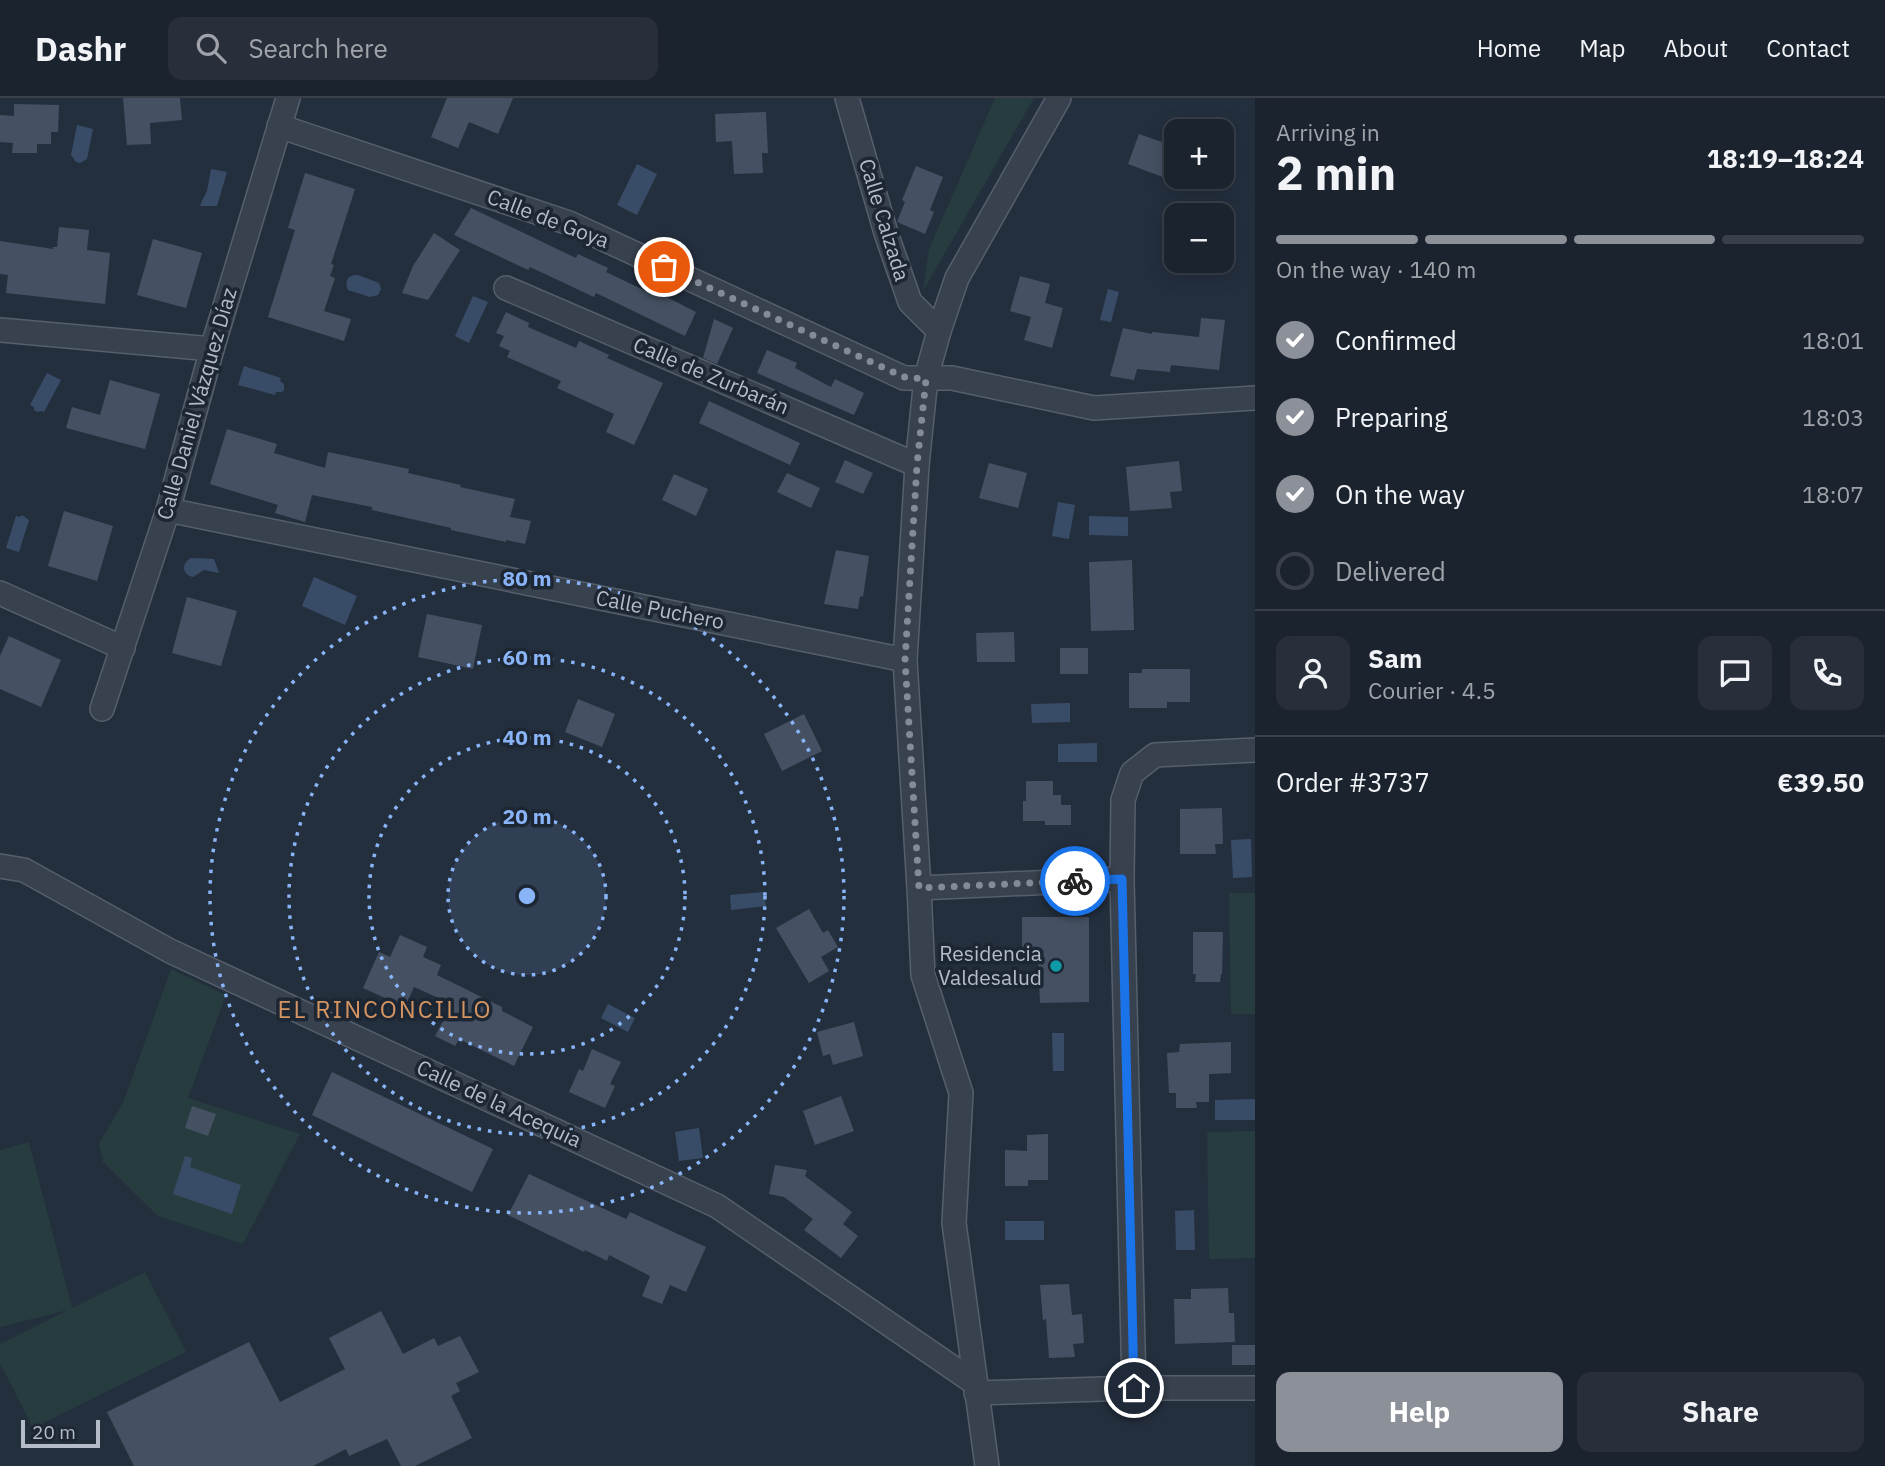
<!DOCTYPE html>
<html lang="en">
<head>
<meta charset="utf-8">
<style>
  body { margin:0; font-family:"IBM Plex Sans",sans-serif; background:#282f3a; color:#f1f3f6; height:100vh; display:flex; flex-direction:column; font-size:26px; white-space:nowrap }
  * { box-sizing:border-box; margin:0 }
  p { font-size:23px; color:#a0a4aa }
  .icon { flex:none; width:38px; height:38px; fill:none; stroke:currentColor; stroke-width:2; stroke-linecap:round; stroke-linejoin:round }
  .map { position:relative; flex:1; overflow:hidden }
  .sheet { display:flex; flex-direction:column; background:#1b232e; width:630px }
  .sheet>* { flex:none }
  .buttons { position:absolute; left:1164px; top:21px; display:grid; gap:14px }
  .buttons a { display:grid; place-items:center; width:70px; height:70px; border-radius:14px; background:#1b232e; box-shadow:0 4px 18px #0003,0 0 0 2px #39404a; font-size:35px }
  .scale { position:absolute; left:21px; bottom:18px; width:79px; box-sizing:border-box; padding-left:7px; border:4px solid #b4bcc9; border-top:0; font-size:19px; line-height:24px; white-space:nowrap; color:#b4bcc9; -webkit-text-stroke:5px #1d2633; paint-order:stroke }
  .pin { position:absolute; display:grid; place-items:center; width:60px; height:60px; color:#fff; margin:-30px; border:4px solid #fff; border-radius:50%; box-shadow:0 2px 7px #0007 }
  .courier { position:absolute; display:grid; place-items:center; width:70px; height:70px; margin:-35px; border:5px solid #1a73e8; border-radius:50%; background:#fff; color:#222; box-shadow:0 2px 9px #0007 }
  .headline em { font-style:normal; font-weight:700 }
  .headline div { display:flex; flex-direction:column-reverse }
  .headline { display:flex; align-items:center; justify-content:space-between; height:119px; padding:0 21px }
  h1 { font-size:46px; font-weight:700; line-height:52px }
  .bar { display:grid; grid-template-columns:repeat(4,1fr); gap:10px 7px; align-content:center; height:84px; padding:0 21px }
  .bar i { height:9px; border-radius:5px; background:#39404a }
  .bar .on { background:#8c9099 }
  .bar p { grid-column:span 4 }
  .line { display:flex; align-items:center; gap:18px; padding:0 21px; border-top:2px solid #39404a }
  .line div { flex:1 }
  .round { display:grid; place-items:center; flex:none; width:74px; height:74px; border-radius:14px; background:#282f3a }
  ol { padding:0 21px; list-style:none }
  li { display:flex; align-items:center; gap:21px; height:77px }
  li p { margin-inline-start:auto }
  li .icon { padding:7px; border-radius:50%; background:#8c9099; color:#fff; stroke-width:4 }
  li:last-child { color:#a0a4aa }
  li i { width:38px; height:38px; border:4px solid #39404a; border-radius:50% }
  .cta { display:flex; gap:14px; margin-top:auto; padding:14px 21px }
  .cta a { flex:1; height:80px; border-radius:14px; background:#8c9099; color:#fff; font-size:28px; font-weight:700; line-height:80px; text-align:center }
  .cta a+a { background:#282f3a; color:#f1f3f6 }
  header { display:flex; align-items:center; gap:42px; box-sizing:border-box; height:98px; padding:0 35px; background:#1b232e; border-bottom:2px solid #39404a }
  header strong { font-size:33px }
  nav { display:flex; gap:38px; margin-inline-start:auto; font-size:24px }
  .search { width:490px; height:63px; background:#282f3a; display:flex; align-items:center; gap:18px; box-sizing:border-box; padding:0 24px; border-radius:14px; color:#a0a4aa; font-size:26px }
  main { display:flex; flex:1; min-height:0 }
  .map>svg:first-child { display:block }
  .green { fill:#263c3f }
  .water { fill:#394c67 }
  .building { fill:#455162 }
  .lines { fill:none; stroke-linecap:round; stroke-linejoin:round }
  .minor-casing { stroke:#565f6c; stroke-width:26 }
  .minor { stroke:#38414e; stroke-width:23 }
  .done { stroke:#828b98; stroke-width:7; stroke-dasharray:0 12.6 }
  .route { stroke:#1a73e8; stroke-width:9 }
  .ring { fill:none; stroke:#8ab4f8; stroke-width:3.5; stroke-dasharray:3.5 7 }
  .culture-dot { fill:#0f9aa8; stroke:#1d2633; stroke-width:2.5 }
  .labels { text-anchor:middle; stroke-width:7; stroke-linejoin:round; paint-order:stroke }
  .street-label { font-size:21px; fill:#b4bcc9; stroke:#1d2633 }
  .poi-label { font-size:21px; fill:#b4bcc9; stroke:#1d2633; text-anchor:end }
  .quarter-label { font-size:24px; letter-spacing:2px; fill:#d59563; stroke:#1d2633 }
  .centre { fill:#8ab4f8; stroke:#1d2633; stroke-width:3.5 }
  .ring-label { font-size:21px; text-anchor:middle; font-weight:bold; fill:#8ab4f8; stroke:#1d2633; stroke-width:7; stroke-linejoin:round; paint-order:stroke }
</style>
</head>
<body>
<header>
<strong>Dashr</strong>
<div class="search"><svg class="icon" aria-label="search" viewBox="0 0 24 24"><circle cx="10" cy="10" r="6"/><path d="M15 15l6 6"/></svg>Search here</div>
<nav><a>Home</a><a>Map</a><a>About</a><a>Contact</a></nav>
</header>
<main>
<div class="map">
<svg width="1255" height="1368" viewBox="0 0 1255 1368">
  <rect width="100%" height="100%" fill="#242f3e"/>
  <!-- green -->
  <g class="green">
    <path d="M995 0H1034L923 193 929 151Z"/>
    <path d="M1229 795H1255V916H1231Z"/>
    <path d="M171 871 226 897 188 1000 300 1036 243 1146 158 1118 103 1064 99 1045 123 1005Z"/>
    <path d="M1255 1033V1160L1209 1161 1207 1034Z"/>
    <path d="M29 1044 72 1210 145 1174 186 1254 33 1330 0 1265V1246L68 1212 0 1229V1052Z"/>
  </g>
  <!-- water -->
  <g class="water">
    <path d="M77 27 93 31 87 61 80 65 76 64 71 57Z"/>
    <path d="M637 66 657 76 637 117 617 107Z"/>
    <path d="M211 71 227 74 217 108H200L202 103 207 93Z"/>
    <path d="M358 177 379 185 381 191 378 197 370 199 348 192C344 183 348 176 358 177Z"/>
    <path d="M1108 191 1119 194 1111 224 1100 222Z"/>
    <path d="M473 198 488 204 469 245 455 238Z"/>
    <path d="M244 268 281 280 280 283 284 286V292L282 294H276L275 297 238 287Z"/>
    <path d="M47 275 61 282 44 314 41 313 37 314 34 312V309L30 307Z"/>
    <path d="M1058 404 1075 407 1069 441 1052 438Z"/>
    <path d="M22 417 29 422 19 454 6 450 16 418 20 419Z"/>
    <path d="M1089 418 1128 419V438L1089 437Z"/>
    <path d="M191 460 214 461 219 475 204 472 193 479C182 477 181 465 191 460Z"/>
    <path d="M314 479 357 498 345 527 302 508Z"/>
    <path d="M1070 605V624L1032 625 1031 606Z"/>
    <path d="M1097 645V664H1058V646Z"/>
    <path d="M1251 741 1252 779 1233 780 1231 742Z"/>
    <path d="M764 794 766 808 731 812 730 797Z"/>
    <path d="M608 906 635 920 628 934 601 920Z"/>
    <path d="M1052 935H1064V973H1053Z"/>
    <path d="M1255 1001V1022H1215V1002Z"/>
    <path d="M699 1030 703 1060 679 1063 675 1034Z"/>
    <path d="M185 1058 192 1060 190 1069 241 1087 232 1116 173 1096Z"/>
    <path d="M1194 1112 1195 1152H1176L1175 1113Z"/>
    <rect x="1005" y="1123" width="39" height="19"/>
  </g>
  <!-- building -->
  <g class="building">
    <path d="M123 0H180L182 22 150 25 151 46 127 47Z"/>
    <path d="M447 0H513L498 36 469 24 458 50 431 39Z"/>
    <path d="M14 6 59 7 58 34H51V46H37V55H12L13 45 0 44V17L14 18Z"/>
    <path d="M766 14 768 55H762L763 75 734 76 732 43 716 44 715 16Z"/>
    <path d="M1139 36 1176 49V84L1128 66Z"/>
    <path d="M916 68 943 79 930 112 934 114 925 136 897 124 905 104 902 102Z"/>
    <path d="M305 75 355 91 331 166 334 167 330 178 335 180 324 213 351 221 344 243 268 219 295 132 288 130Z"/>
    <path d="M471 110 576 160 578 156 608 170 606 174 650 195 651 191 696 214 685 238 596 195 594 199 530 169 528 172 454 137Z"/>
    <path d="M59 129 89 132 87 152 110 155 105 206 6 195 8 177 0 176V143L53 151V149H57Z"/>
    <path d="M434 135 460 152 428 202 402 195 413 168Z"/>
    <path d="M153 141 202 155 186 210 137 197Z"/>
    <path d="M1020 178 1050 186 1045 205 1063 210 1052 250 1024 242 1031 219 1010 213Z"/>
    <path d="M506 214 529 225 528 229 576 250 579 243 609 257 607 260 663 285 634 347 606 334 614 316 557 290 561 283 507 259 510 253 499 248 504 238 496 235Z"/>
    <path d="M1201 220 1225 222 1219 272 1171 267 1170 274 1137 271 1134 282 1110 278 1123 230 1152 236V234L1199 239Z"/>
    <path d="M714 221 733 230 717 266 703 260Z"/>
    <path d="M767 252 797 265 795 270 831 289 835 281 864 295 854 317 757 275Z"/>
    <path d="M110 282 160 296 145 351 66 330 72 309 100 317Z"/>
    <path d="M709 303 800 345 790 367 699 325Z"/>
    <path d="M227 331 277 346 274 355 325 370 328 354 409 371 408 375 461 387 460 389 515 401 510 419 531 423 525 446 506 442V444L451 432V430L372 412V409L312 397 305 424 275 415 278 407 210 386Z"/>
    <path d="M845 362 873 375 863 396 835 384Z"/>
    <path d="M1179 363 1182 393 1170 394 1172 410 1130 413 1126 369Z"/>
    <path d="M989 365 1027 375 1018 410 979 400Z"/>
    <path d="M787 375 820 390 811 410 777 394Z"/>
    <path d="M674 376 708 391 696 418 662 402Z"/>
    <path d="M64 413 113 428 97 483 48 468Z"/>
    <path d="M836 452 869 458 863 499 860 498 858 511 824 506Z"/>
    <path d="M1132 462 1134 532 1091 533 1089 464Z"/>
    <path d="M187 499 237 513 221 568 172 555Z"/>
    <path d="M427 516 482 527 473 571 418 559Z"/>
    <path d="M1014 534 1015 564H977L976 535Z"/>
    <path d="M9 538 61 562 41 609 0 591V558Z"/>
    <rect x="1060" y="550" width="28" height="26"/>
    <path d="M1142 571H1190V604H1167V610H1129V575H1142Z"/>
    <path d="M578 601 615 616 602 649 565 634Z"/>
    <path d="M804 616 822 653 782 673 764 636Z"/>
    <path d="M1026 683H1053V697H1061V707H1071V727H1045V723H1023V703H1026Z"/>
    <path d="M1222 710 1223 746H1215L1216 756H1180V711Z"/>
    <path d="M809 811 823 835 828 832 838 849 821 859 829 873 809 885 776 830Z"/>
    <path d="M1022 819H1089V904L1040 905 1038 861H1030L1031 856H1022Z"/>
    <path d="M1193 834H1223L1222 876H1221L1220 884H1195L1196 876H1193Z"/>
    <path d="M400 837 427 849 423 859 441 867 437 877 502 909V913L533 929 514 968 459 941 455 948 435 938 452 906 414 889 405 909 363 890 379 854 390 859Z"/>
    <path d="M854 924 863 958 833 967 830 956 823 958 817 934Z"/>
    <path d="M1231 944V975L1209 976V1004H1196L1197 1010H1176V995H1169L1167 955 1179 954 1180 946Z"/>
    <path d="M592 951 621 964 610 986 615 988 605 1010 569 994 579 971 583 973Z"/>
    <path d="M332 974 493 1051 472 1094 312 1017Z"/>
    <path d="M841 998 854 1033 815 1047 803 1013Z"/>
    <path d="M192 1008 216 1016 208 1038 185 1030Z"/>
    <path d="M1048 1036V1082H1028V1088H1005V1052L1027 1053V1037Z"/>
    <path d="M775 1067 807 1072 805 1078 852 1114 843 1126 858 1138 841 1160 804 1132 813 1121 784 1099 769 1096Z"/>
    <path d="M529 1076 626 1121 630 1114 706 1149 686 1194 670 1187 662 1206 642 1198 650 1178 609 1157 607 1163 585 1152 584 1154 508 1117Z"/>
    <path d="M1069 1186 1072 1217 1082 1216 1084 1245 1073 1246 1075 1259 1049 1260 1046 1221 1043 1222 1040 1187Z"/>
    <path d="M1228 1190 1229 1215H1234L1235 1244 1175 1246 1174 1201H1191V1191Z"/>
    <path d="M381 1213 403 1256 434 1240 438 1248 460 1238 479 1274 456 1285 460 1293 451 1298 472 1340 415 1368H401L387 1341 349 1358 346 1351 313 1368H134L107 1314 249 1244 280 1304 345 1271 329 1240Z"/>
    <rect x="1232" y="1247" width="23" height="20"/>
  </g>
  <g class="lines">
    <defs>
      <g id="minor">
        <path d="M847 0 886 135 910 204 939 233"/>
        <path d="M279 28 569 125 904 280H952L1094 310 1255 300"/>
        <path d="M506 190 917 367"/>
        <path d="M0 232 212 251"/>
        <path d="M168 412 905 562"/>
        <path d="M0 495 123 550"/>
        <path d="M102 611 168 412 212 251 288 0"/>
        <path d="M0 768 24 772 170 853 717 1108 975 1285"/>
        <path d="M919 790 1122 781"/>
        <path d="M1134 1290 1122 781 1123 702 1132 675 1155 657 1255 652"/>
        <path d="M976 1295 1134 1290H1255"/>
        <path d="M987 1368 954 1125 961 995 923 877 919 790 905 562 917 367 926 280 939 233 957 180 1059 0"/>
      </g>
    </defs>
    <!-- minor casing -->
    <use href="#minor" class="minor-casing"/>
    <!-- minor -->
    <use href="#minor" class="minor"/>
  </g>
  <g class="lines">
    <!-- done -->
    <path class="done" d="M664 169 904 279 926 281 917 367 905 562 919 790 1075 783"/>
    <!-- route -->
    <path class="route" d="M1075 783 1122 781 1134 1290"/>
  </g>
  <!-- distance rings -->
  <circle cx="527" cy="798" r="79" fill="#8ab4f8" fill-opacity=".12"/>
  <g class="ring">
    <circle cx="527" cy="798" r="79"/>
    <circle cx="527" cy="798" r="158"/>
    <circle cx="527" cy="798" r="238"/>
    <circle cx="527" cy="798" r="317"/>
  </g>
  <!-- markers -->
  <circle class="culture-dot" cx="1056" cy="868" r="7"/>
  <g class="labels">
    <!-- street labels -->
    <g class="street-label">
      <text transform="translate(548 121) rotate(21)" y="7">Calle de Goya</text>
      <text transform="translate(884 122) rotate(73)" y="7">Calle Calzada</text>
      <text transform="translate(711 278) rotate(23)" y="7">Calle de Zurbarán</text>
      <text transform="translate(197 306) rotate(-74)" y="7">Calle Daniel Vázquez Díaz</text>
      <text transform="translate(660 512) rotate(11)" y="7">Calle Puchero</text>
      <text transform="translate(499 1006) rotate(25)" y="7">Calle de la Acequia</text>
    </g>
    <!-- poi labels -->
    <g class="poi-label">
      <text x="1042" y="863">Residencia<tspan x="1042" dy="24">Valdesalud</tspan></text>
    </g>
    <!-- quarter labels -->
    <g class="quarter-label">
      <text x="385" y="920">EL RINCONCILLO</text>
    </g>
  </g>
  <circle cx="527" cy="798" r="10" class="centre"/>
  <g class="ring-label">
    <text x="527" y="488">80 m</text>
    <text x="527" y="567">60 m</text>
    <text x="527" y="647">40 m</text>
    <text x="527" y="726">20 m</text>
  </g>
</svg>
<div class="buttons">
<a>+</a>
<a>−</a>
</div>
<div class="scale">20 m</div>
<div class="pin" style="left:664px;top:169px;background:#ea580c"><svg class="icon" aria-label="bag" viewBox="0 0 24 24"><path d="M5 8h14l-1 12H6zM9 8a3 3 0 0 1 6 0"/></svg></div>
<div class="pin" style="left:1134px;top:1290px;background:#1f2937"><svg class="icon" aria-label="home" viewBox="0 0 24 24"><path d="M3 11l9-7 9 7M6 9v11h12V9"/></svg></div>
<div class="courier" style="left:1075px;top:783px"><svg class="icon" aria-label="bike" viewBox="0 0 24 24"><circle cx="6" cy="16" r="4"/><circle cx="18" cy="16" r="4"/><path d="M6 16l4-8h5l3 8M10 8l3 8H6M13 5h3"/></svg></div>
</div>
<section class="sheet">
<div class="headline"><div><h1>2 min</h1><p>Arriving in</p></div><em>18:19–18:24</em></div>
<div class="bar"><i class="on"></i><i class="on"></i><i class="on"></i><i></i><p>On the way · 140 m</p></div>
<ol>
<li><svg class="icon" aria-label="check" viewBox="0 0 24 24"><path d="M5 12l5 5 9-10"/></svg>Confirmed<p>18:01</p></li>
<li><svg class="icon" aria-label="check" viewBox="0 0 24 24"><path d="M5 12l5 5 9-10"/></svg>Preparing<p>18:03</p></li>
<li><svg class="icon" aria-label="check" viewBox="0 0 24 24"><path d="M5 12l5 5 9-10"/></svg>On the way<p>18:07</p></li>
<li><i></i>Delivered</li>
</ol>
<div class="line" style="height:126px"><a class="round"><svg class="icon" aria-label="person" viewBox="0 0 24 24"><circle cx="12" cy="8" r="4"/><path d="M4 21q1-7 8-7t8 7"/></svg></a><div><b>Sam</b><p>Courier · 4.5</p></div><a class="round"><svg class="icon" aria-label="chat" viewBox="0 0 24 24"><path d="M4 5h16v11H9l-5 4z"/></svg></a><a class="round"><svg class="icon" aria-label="phone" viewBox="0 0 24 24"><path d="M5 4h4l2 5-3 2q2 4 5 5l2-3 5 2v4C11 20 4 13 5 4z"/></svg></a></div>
<div class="line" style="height:91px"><div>Order #3737</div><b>€39.50</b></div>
<div class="cta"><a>Help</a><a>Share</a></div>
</section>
</main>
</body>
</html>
